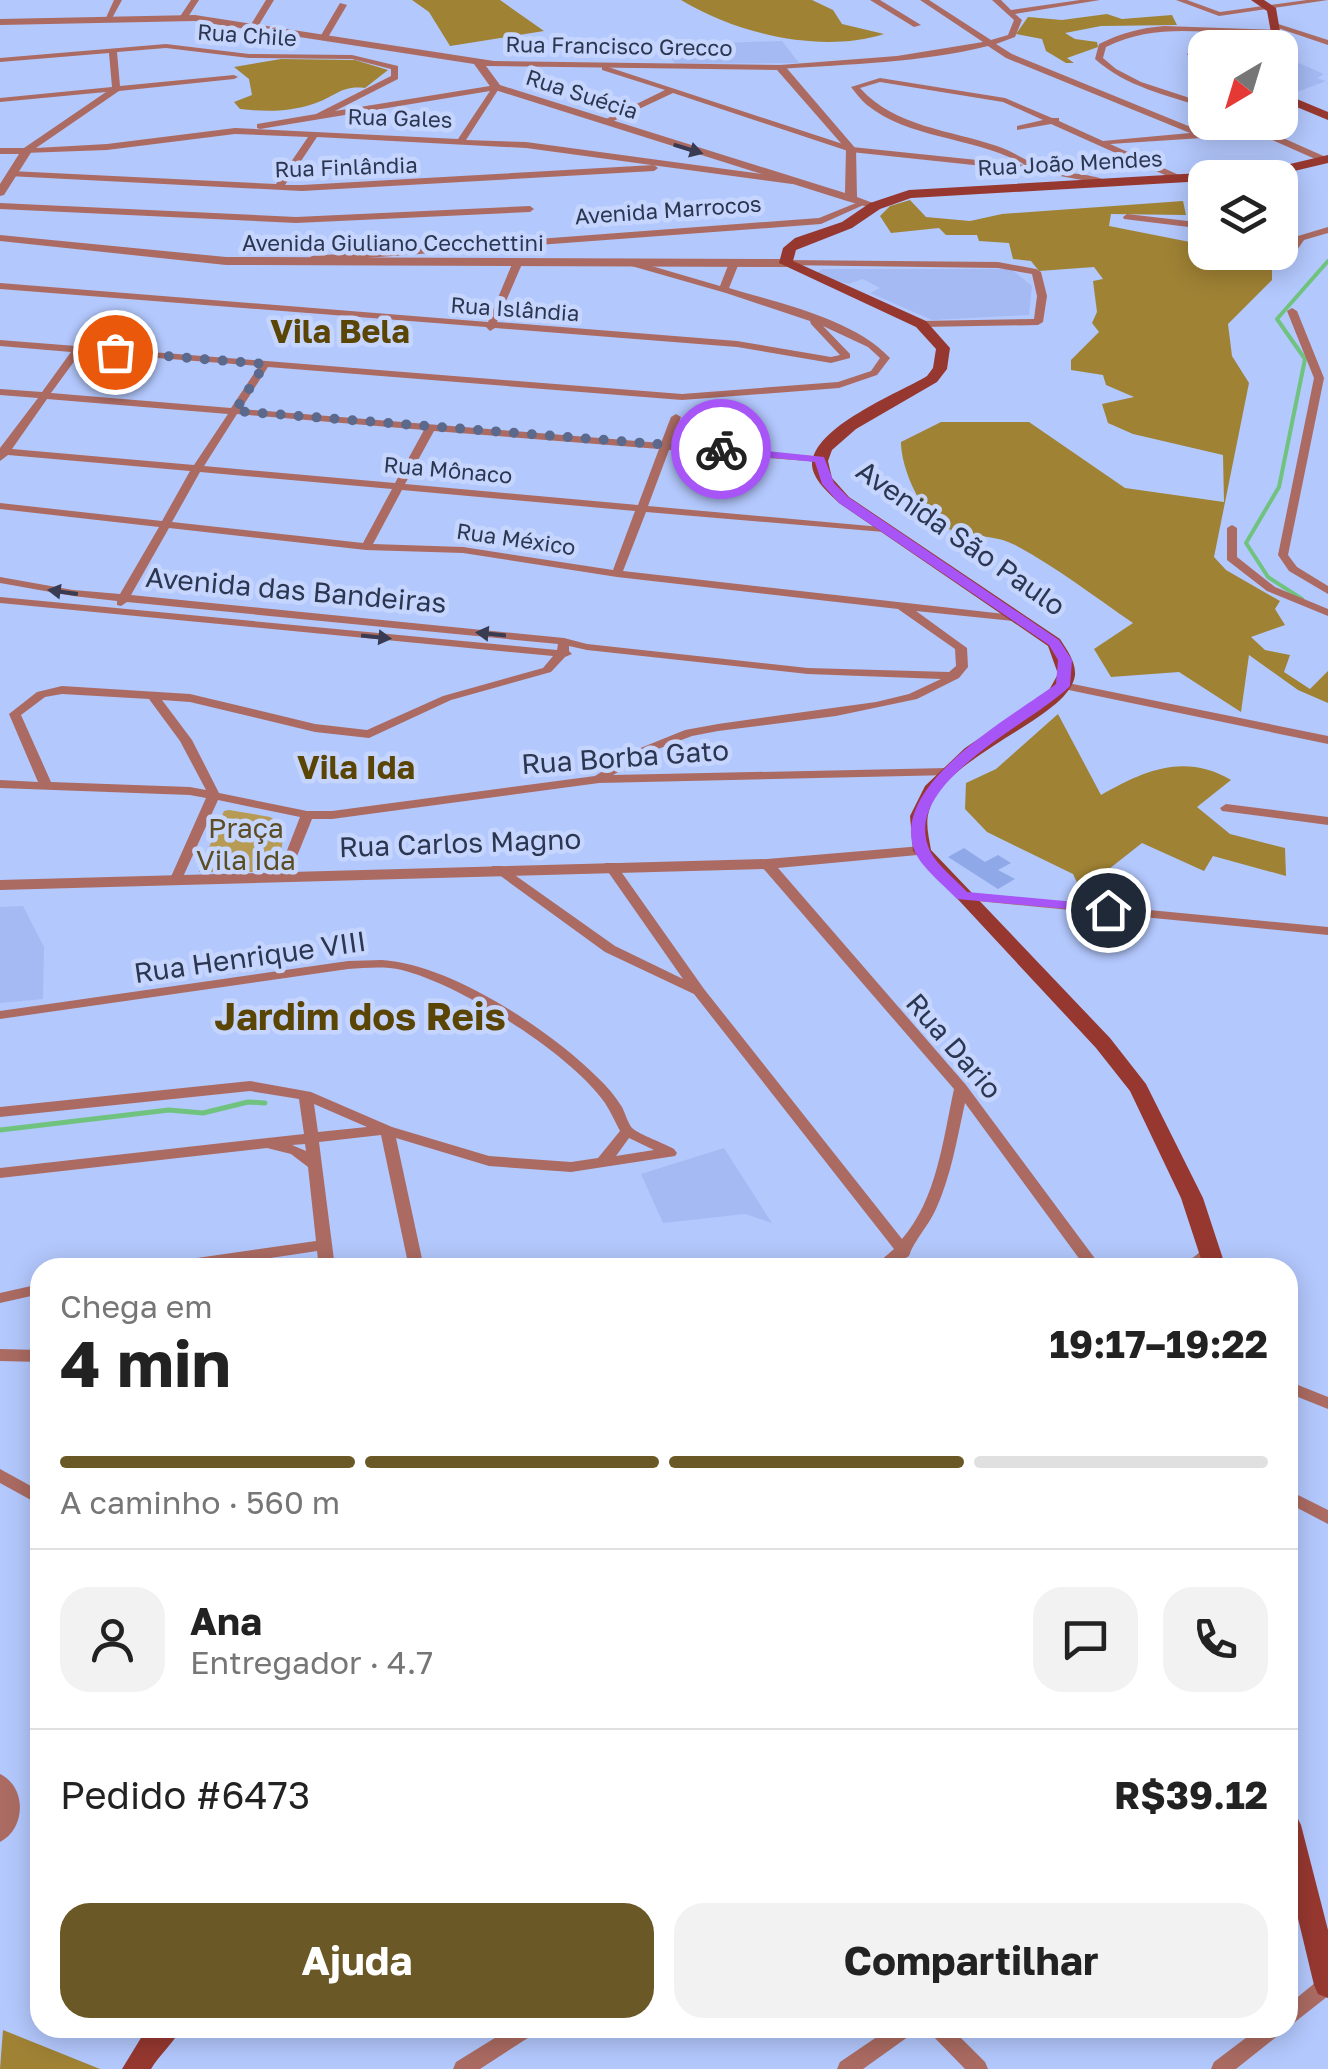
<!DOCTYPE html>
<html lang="pt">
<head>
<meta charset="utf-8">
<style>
  body { margin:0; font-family:"Golos Text",sans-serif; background:#f2f2f2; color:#222; height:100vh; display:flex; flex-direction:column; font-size:38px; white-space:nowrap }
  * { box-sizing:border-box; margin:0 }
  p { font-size:32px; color:#767676 }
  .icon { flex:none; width:55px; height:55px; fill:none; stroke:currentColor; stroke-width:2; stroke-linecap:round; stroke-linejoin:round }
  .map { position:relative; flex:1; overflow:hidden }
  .drawer { position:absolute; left:30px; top:1258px; width:1268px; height:780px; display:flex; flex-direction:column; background:#fff; border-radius:30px; box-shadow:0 5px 25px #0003 }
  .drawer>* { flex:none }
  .needle { width:65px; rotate:218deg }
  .buttons { position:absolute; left:1188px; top:30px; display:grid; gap:20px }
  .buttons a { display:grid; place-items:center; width:110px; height:110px; border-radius:20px; background:#fff; box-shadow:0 5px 25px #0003; font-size:50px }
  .pin { position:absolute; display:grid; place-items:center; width:85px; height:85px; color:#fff; margin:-42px; border:5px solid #fff; border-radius:50%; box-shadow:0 2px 10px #0007 }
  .courier { position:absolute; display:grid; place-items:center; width:100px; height:100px; margin:-50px; border:8px solid #a855f7; border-radius:50%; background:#fff; color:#222; box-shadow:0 2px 12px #0007 }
  .head em { font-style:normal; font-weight:700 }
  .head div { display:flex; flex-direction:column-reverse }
  .head { display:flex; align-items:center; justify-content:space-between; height:170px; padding:0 30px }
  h1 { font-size:65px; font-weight:700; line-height:75px }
  .bar { display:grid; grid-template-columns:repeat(4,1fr); gap:15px 10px; align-content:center; height:120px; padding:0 30px }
  .bar i { height:12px; border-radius:8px; background:#e0e0e0 }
  .bar .current { background:#6b5827 }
  .bar p { grid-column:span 4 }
  .line { display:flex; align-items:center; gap:25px; padding:0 30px; border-top:2px solid #e0e0e0 }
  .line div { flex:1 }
  .round { display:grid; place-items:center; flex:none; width:105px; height:105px; border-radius:30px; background:#f2f2f2 }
  .button { display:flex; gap:20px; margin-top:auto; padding:20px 30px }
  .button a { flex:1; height:115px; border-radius:30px; background:#6b5827; color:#fff; font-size:40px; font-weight:700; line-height:115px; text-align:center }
  .button a+a { background:#f2f2f2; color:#222 }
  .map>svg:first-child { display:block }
  .built { fill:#a5baf3 }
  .green { fill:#b79a53 }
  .forest { fill:#9f8234 }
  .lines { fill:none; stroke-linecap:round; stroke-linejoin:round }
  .stream-far1 { stroke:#70c37e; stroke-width:4 }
  .stream { stroke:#70c37e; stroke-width:5 }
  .building { fill:#8fa8e8 }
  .minor { fill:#ab6b62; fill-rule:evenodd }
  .tertiary { fill:#ab6b62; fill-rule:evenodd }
  .secondary { fill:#963830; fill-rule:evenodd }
  .oneway { fill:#393b52 }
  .route { fill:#a855f7 }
  .done { stroke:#5b698d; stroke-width:10; stroke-dasharray:0 18 }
  .labels { text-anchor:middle; stroke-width:9; stroke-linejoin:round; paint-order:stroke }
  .far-street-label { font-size:22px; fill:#2c3650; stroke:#c5d5fe }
  .street-label { font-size:28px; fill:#2c3650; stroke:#c5d5fe }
  .park-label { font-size:28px; fill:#5d4d23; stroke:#c5d5fe }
  .far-district-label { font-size:32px; font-weight:bold; fill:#5b4505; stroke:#c5d5fe }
  .quarter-label { font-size:32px; font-weight:bold; fill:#5b4505; stroke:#c5d5fe }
  .district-label { font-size:38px; font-weight:bold; fill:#5b4505; stroke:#c5d5fe }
</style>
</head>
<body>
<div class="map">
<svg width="1328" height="2069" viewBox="0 0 1328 2069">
  <rect width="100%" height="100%" fill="#b3c8fd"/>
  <!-- built -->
  <g class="built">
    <path d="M782 41 799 63 675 64 663 45Z"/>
    <path d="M1280 55 1324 74 1317 78 1326 81 1289 95 1280 91Z"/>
    <path d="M822 269H1011L1032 286 1029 315 932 320 870 293 880 288 863 279 848 284 815 274Z"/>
    <path d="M23 906 44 947 43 999 0 1003V907Z"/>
    <path d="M724 1148 772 1223 745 1214 663 1223 641 1174Z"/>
  </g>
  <!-- green -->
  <path class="green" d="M229 810 270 817 285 826 279 864 269 872H199L224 811Z"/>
  <!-- forest -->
  <g class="forest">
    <path d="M412 0H500L544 31 450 46 429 12Z"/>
    <path d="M681 0H812L833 10 842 24 884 34C821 54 737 34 681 0Z"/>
    <path d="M1107 14 1122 19 1172 15 1177 25 1101 26 1065 33 1075 39 1097 42 1098 47 1067 58 1074 63H1066L1046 51 1042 39 1016 34 1028 17 1062 20Z"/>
    <path d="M281 59 355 60 388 70 365 88C341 85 335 97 313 104 289 112 265 112 240 109L234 102 252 95 249 79 234 67Z"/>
    <path d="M910 200 926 217 970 221 1002 214 1183 201 1186 215 1111 214 1109 226 1205 245V252L1260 256 1272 270V280L1228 324 1232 356 1249 383 1214 557 1226 570 1280 601 1275 609 1285 625 1251 637 1265 650 1290 655 1284 672 1310 689 1328 671V703L1298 690 1249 655 1241 712 1179 672 1111 677 1094 649 1133 623C1095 597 1056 567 1015 545 989 531 958 541 935 520 917 503 901 466 901 442L941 422H1029L1125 488 1224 502 1223 455 1133 434 1108 423 1102 404 1134 397 1106 385 1103 375 1071 370V360L1099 332 1092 323 1097 312 1093 281 1103 279 1094 267 1039 271 1031 261 1013 259 1009 243 979 241 977 235H946L939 228 891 233 880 216 890 206Z"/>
    <path d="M1058 714 1101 795C1145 770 1185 753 1231 780L1197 807 1230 834 1285 848 1286 876 1213 856 1204 871 1142 843 1081 891 1073 874 987 832 965 809 966 783 996 769Z"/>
    <path d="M3 2030 100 2069H0Z"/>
  </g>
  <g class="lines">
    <!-- stream-far1 -->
    <path class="stream-far1" d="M1302 599 1268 577 1246 543 1279 487 1305 359 1277 319 1328 261"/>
    <!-- stream -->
    <path class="stream" d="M0 1130 169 1110 203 1113 248 1102 265 1103"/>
  </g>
  <!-- building -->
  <path class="building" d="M964 848 985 862 998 855 1011 863 998 870 1015 879 998 889 948 857Z"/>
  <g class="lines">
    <!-- minor -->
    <g class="minor">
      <path d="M114 0H122L111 20H105Z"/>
      <path d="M191 0H199L186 20H180L179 18Z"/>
      <path d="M266 0H274L257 28H251L250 26Z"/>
      <path d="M870 0H880L921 25 914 27Z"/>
      <path d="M920 0H929L991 40 1008 35 1014 20 992 0H1001L1011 10 1080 0H1100L1015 14 1022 20 1015 37 996 44 1012 54 1203 132 1239 125 1237 122H1247L1328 158V162H1322L1247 129 1202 138 1110 144 1179 175V179L1176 180 1051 124 1017 130V126L1043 120 1003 102 880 82 860 88C895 127 950 130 997 146 1012 151 1025 160 1039 166 1061 175 1088 172 1108 181L1104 184 1038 172 851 152 673 93 607 124 600 122 665 90 602 70V66H605L852 147 1025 165C978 137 910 140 867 105 861 100 856 93 851 87L880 78 1005 98 1052 118H1059V121L1103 141 1190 133 1006 58 988 46C920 63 850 64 780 69L776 67 780 65 897 56 983 42Z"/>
      <path d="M1176 0H1187L1220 12 1307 0H1328L1219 16Z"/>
      <path d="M340 3 347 5 327 39H321L320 37Z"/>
      <path d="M1272 22 1328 40V45L1272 26Z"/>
      <path d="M1164 26 1277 30 1281 32C1265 38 1243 35 1225 33 1183 30 1144 28 1106 47L1103 58 1116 69 1141 82 1205 103V108C1167 95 1126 87 1095 59L1099 44C1121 33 1140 28 1164 26Z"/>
      <path d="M166 44 249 54 352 55 398 66V79L335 111 496 85 500 87 466 140 526 142 792 178 796 181 792 184 526 148 317 137 285 185H302L654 165 658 168 654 171 302 191 8 176 7 174 11 171 276 184 308 137 235 134 107 150 24 153V148L106 92 0 102V98L112 87 109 53 0 62V58ZM166 48 249 58 352 59 391 69V76L316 114 257 124V128L260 129 490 91 458 139 235 128 107 144 36 148 119 91 234 79 238 77 234 75 120 86 117 52Z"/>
      <path d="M861 201 868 203 821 224 312 262 307 259 312 256 819 218Z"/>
      <path d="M0 203 296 217 530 206 534 209 530 212 296 223 0 209Z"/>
      <path d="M1127 214 1205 223V229L1124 219 1123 217Z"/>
      <path d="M1328 227V233L1304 240 1295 253 1280 249V243L1290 247 1298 236Z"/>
      <path d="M631 260 720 286 729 263 737 261 739 263 729 288C779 303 854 319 890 358L877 375 839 388 682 400 268 367 241 409 661 443 671 417 676 414 681 417 671 444 824 457V461L820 462 669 450 648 506 892 528 896 529V533L646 512 623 571 1022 616 1028 619 1022 622 916 611 967 648 968 667 959 678 917 699 836 716 718 731 692 736 658 749 613 775 947 768 953 772 951 775 599 783 332 819H312L289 876 283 880 277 876 300 817 218 800 182 879 176 883 170 879 206 798 190 795 0 788V780L38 782 9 714 37 692 62 686 190 694 315 724 367 730 443 696 543 668 553 656 0 603V597L557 650 558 644 127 602 121 606 117 605V601L73 596 0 583V577L73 590 120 594 159 527 0 509V503L162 521 190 471 8 455 0 461V448L38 398 0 395V389L42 392 71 352 0 346V340L682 394 838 382 871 371 880 358 868 347 823 326 850 354V358L831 363 737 347 495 328 490 331 486 327 0 289V283L488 322 512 264 517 261 522 264 497 322 737 341 831 357 840 355 811 324 810 321 726 293 628 265 626 263ZM81 352 259 366 231 408 51 393ZM47 399 228 414 194 465 12 449ZM237 414 424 430 395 483 204 466ZM434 431 659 449 638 505 405 484ZM200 472 392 489 363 543 172 522ZM402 490 635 511 613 570 463 547 373 544ZM169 528 366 550 463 553 617 577 898 609 955 649 956 666 949 672 808 668 587 644 564 638 131 595ZM569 646 587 650 808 674 941 679 909 694 876 702 718 724 685 730 638 749 595 776 332 811H307L219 793 192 740 162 700 190 702 315 732 369 738 451 700 551 672 565 657 572 654 569 651ZM62 694 149 699 180 741 206 790 190 787 51 782 21 715 45 697Z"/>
      <path d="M786 260 998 262 1036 269 1041 272 1047 296 1043 322 1038 325 921 327 916 324 921 321 1034 319 1037 296 1032 274 998 268 783 265 781 263Z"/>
      <path d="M1292 308 1297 311 1324 378 1288 555 1297 567 1328 586V594L1289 571 1278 555 1314 378 1287 311Z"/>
      <path d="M1232 525 1237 528V557L1275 587 1328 609V616L1267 591 1227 560V528Z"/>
      <path d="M1063 682 1328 736V744L1059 688V684Z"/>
      <path d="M1226 804 1328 817V825L1222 811 1220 808Z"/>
      <path d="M767 860 772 861 966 1085 1102 1268H1086L965 1103C957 1139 951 1176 936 1209 929 1225 913 1242 909 1256L890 1268H872L894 1249 694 994 605 952 491 869 492 866H502L615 946 683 979 604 866 605 863H615L704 989 902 1239C937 1199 943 1139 954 1089L762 867 761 864Z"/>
      <path d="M962 892 1328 927V935L957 899 956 896 957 893Z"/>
      <path d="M382 960C450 964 550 1030 597 1077 607 1086 615 1096 622 1107 625 1113 628 1123 632 1128 640 1135 664 1143 674 1149L677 1153 675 1156 571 1172 489 1166 396 1138 424 1268H409L381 1135 319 1142 335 1268H319L317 1251 203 1268H155L162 1263 316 1241 308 1167 291 1154 267 1148 0 1178V1168L304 1134 299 1099 250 1091 0 1117V1107L250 1081 311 1092 392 1127 489 1156 571 1162 598 1158 620 1131C615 1122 611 1112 605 1103 570 1053 461 985 402 970 384 966 366 968 348 969L0 1019V1011L348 961ZM314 1104 367 1127 318 1132ZM629 1138 654 1150 616 1156ZM305 1144 306 1151 292 1145Z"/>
      <path d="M1210 1247 1215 1248 1218 1252 1198 1268H1180L1205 1248Z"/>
      <path d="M40 1284V1294L0 1303V1293Z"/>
      <path d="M0 1349 40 1350V1362L0 1361Z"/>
      <path d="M1288 1381 1328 1397V1409L1288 1393Z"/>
      <path d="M0 1469 40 1491V1505L0 1483Z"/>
      <path d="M1288 1490 1328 1510V1524L1288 1503Z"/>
      <path d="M0 1774C27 1787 26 1829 0 1842Z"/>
      <path d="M1328 1975V1996L1295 2022 1288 2025V2005L1321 1978Z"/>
      <path d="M511 2028H537L534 2034 480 2069H453L456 2062Z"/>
      <path d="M890 2028H915L912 2034 863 2069H837L840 2062Z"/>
      <path d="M928 2028H951L985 2062 988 2069H965L931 2034Z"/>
      <path d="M1259 2028H1283L1280 2034 1236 2069H1211L1214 2062Z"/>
    </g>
    <!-- tertiary -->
    <g class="tertiary">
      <path d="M195 15 494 61 784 65 856 149 857 197 881 206 875 209 847 201 492 89 474 64 195 21 0 25V19ZM486 66 777 70 846 149 845 193 500 85Z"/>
      <path d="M0 148H27L32 151 4 195 0 196V184L19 154H0Z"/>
      <path d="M0 235 226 257 786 259 792 263 786 267 226 265 0 241Z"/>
      <path d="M922 846 928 848 930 851 928 854 767 869 0 890V880L767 859Z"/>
    </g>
    <!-- secondary -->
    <g class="secondary">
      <path d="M1251 0H1264L1276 8 1282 43 1205 48 1200 54 1205 59V70L1187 54 1202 45 1272 38 1267 11Z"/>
      <path d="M1280 92 1328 112V120L1280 100Z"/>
      <path d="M1328 155V163L1269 177 1205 178V181L911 198 880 209 852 228 796 250 793 261 926 321 950 348 947 369 937 382 856 429 832 450 828 461 832 478 849 497 1060 639C1067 650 1076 662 1075 675 1070 719 945 753 929 811 925 824 929 837 931 850L1110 1038 1146 1084 1203 1198 1226 1268H1204L1181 1198 1130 1091 1096 1048 913 851 910 816 925 786 965 748 1048 692 1058 674 1048 646 839 503C829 493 813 480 812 465 812 427 899 393 927 376L933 368 936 349 916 327 779 263 783 248 795 238 842 222 870 203 909 190 1269 169Z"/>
      <path d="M1288 1813 1297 1817 1301 1825 1328 1930V1998L1318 1994 1314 1985 1288 1877Z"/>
      <path d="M147 2028H181C174 2043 160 2054 151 2069H122Z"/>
    </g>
  </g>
  <!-- one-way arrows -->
  <defs><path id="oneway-solid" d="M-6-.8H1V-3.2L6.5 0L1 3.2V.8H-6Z" transform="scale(2.5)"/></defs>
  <g class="oneway">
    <use href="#oneway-solid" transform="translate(688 149) rotate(17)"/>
    <use href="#oneway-solid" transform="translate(63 592) rotate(-172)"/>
    <use href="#oneway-solid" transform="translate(491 634) rotate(-174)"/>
    <use href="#oneway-solid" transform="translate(376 637) rotate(6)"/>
  </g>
  <!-- route -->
  <path class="route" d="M721 446 824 457 834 483 848 497 1059 640 1072 660 1070 686C1032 724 898 783 930 851 937 865 956 880 967 892L1108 905 1116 910 1114 913 957 899C945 886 922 868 915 852 887 785 1012 717 1056 684L1058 660 1049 645 839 503 822 484 815 462 716 452Z"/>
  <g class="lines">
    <!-- done -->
    <path class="done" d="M115 352 265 364 235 411 721 449"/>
  </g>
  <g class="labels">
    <!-- far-street labels -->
    <g class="far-street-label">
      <text transform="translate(247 35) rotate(4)" y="8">Rua Chile</text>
      <text transform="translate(619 46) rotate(1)" y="8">Rua Francisco Grecco</text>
      <text transform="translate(582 94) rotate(18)" y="8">Rua Suécia</text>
      <text transform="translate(400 118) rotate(2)" y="8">Rua Gales</text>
      <text transform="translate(1070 163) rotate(-3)" y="8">Rua João Mendes</text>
      <text transform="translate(346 167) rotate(-2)" y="8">Rua Finlândia</text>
      <text transform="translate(668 210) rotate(-4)" y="8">Avenida Marrocos</text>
      <text x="393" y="251">Avenida Giuliano Cecchettini</text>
      <text transform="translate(515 309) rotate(4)" y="8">Rua Islândia</text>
      <text transform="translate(448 470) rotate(5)" y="8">Rua Mônaco</text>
      <text transform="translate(516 539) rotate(8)" y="8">Rua México</text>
    </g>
    <!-- street labels -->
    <g class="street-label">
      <text transform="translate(961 538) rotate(35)" y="10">Avenida São Paulo</text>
      <text transform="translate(296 590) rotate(5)" y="10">Avenida das Bandeiras</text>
      <text transform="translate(625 757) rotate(-4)" y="10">Rua Borba Gato</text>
      <text transform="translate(460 843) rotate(-2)" y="10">Rua Carlos Magno</text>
      <text transform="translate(250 957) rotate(-8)" y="10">Rua Henrique VIII</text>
      <text transform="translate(954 1046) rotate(49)" y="10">Rua Dario</text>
    </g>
    <!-- park labels -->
    <g class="park-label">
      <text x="246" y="838">Praça<tspan x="246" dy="32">Vila Ida</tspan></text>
    </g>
    <!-- far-district labels -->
    <g class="far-district-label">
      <text x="340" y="343">Vila Bela</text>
    </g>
    <!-- quarter labels -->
    <g class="quarter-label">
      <text x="356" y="779">Vila Ida</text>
    </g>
    <!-- district labels -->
    <g class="district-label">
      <text x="360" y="1030">Jardim dos Reis</text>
    </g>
  </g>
</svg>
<div class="buttons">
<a><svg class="needle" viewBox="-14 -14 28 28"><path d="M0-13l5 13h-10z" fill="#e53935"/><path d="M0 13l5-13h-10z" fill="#767676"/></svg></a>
<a><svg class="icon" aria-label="layers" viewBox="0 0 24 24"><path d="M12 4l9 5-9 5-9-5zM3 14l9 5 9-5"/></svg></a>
</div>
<div class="pin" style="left:115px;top:352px;background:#ea580c"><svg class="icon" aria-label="bag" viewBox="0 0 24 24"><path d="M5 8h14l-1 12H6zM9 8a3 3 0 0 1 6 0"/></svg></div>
<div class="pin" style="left:1108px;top:910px;background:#1f2937"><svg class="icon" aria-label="home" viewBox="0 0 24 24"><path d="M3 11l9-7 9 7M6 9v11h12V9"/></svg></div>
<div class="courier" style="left:721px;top:449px"><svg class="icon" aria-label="bike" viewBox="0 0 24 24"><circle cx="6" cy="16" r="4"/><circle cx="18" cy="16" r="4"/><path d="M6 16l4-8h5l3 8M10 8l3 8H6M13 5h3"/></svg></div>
<section class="drawer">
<div class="head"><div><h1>4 min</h1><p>Chega em</p></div><em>19:17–19:22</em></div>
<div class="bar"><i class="current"></i><i class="current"></i><i class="current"></i><i></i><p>A caminho · 560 m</p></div>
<div class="line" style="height:180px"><a class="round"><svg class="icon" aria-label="person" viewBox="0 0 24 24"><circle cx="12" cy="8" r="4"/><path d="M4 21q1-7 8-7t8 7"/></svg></a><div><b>Ana</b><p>Entregador · 4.7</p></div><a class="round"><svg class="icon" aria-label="chat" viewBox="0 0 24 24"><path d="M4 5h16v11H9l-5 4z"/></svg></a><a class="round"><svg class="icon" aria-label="phone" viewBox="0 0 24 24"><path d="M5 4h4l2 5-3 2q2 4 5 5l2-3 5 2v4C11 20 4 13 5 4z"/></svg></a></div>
<div class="line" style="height:130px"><div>Pedido #6473</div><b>R$39.12</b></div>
<div class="button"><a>Ajuda</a><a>Compartilhar</a></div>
</section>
</div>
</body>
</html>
